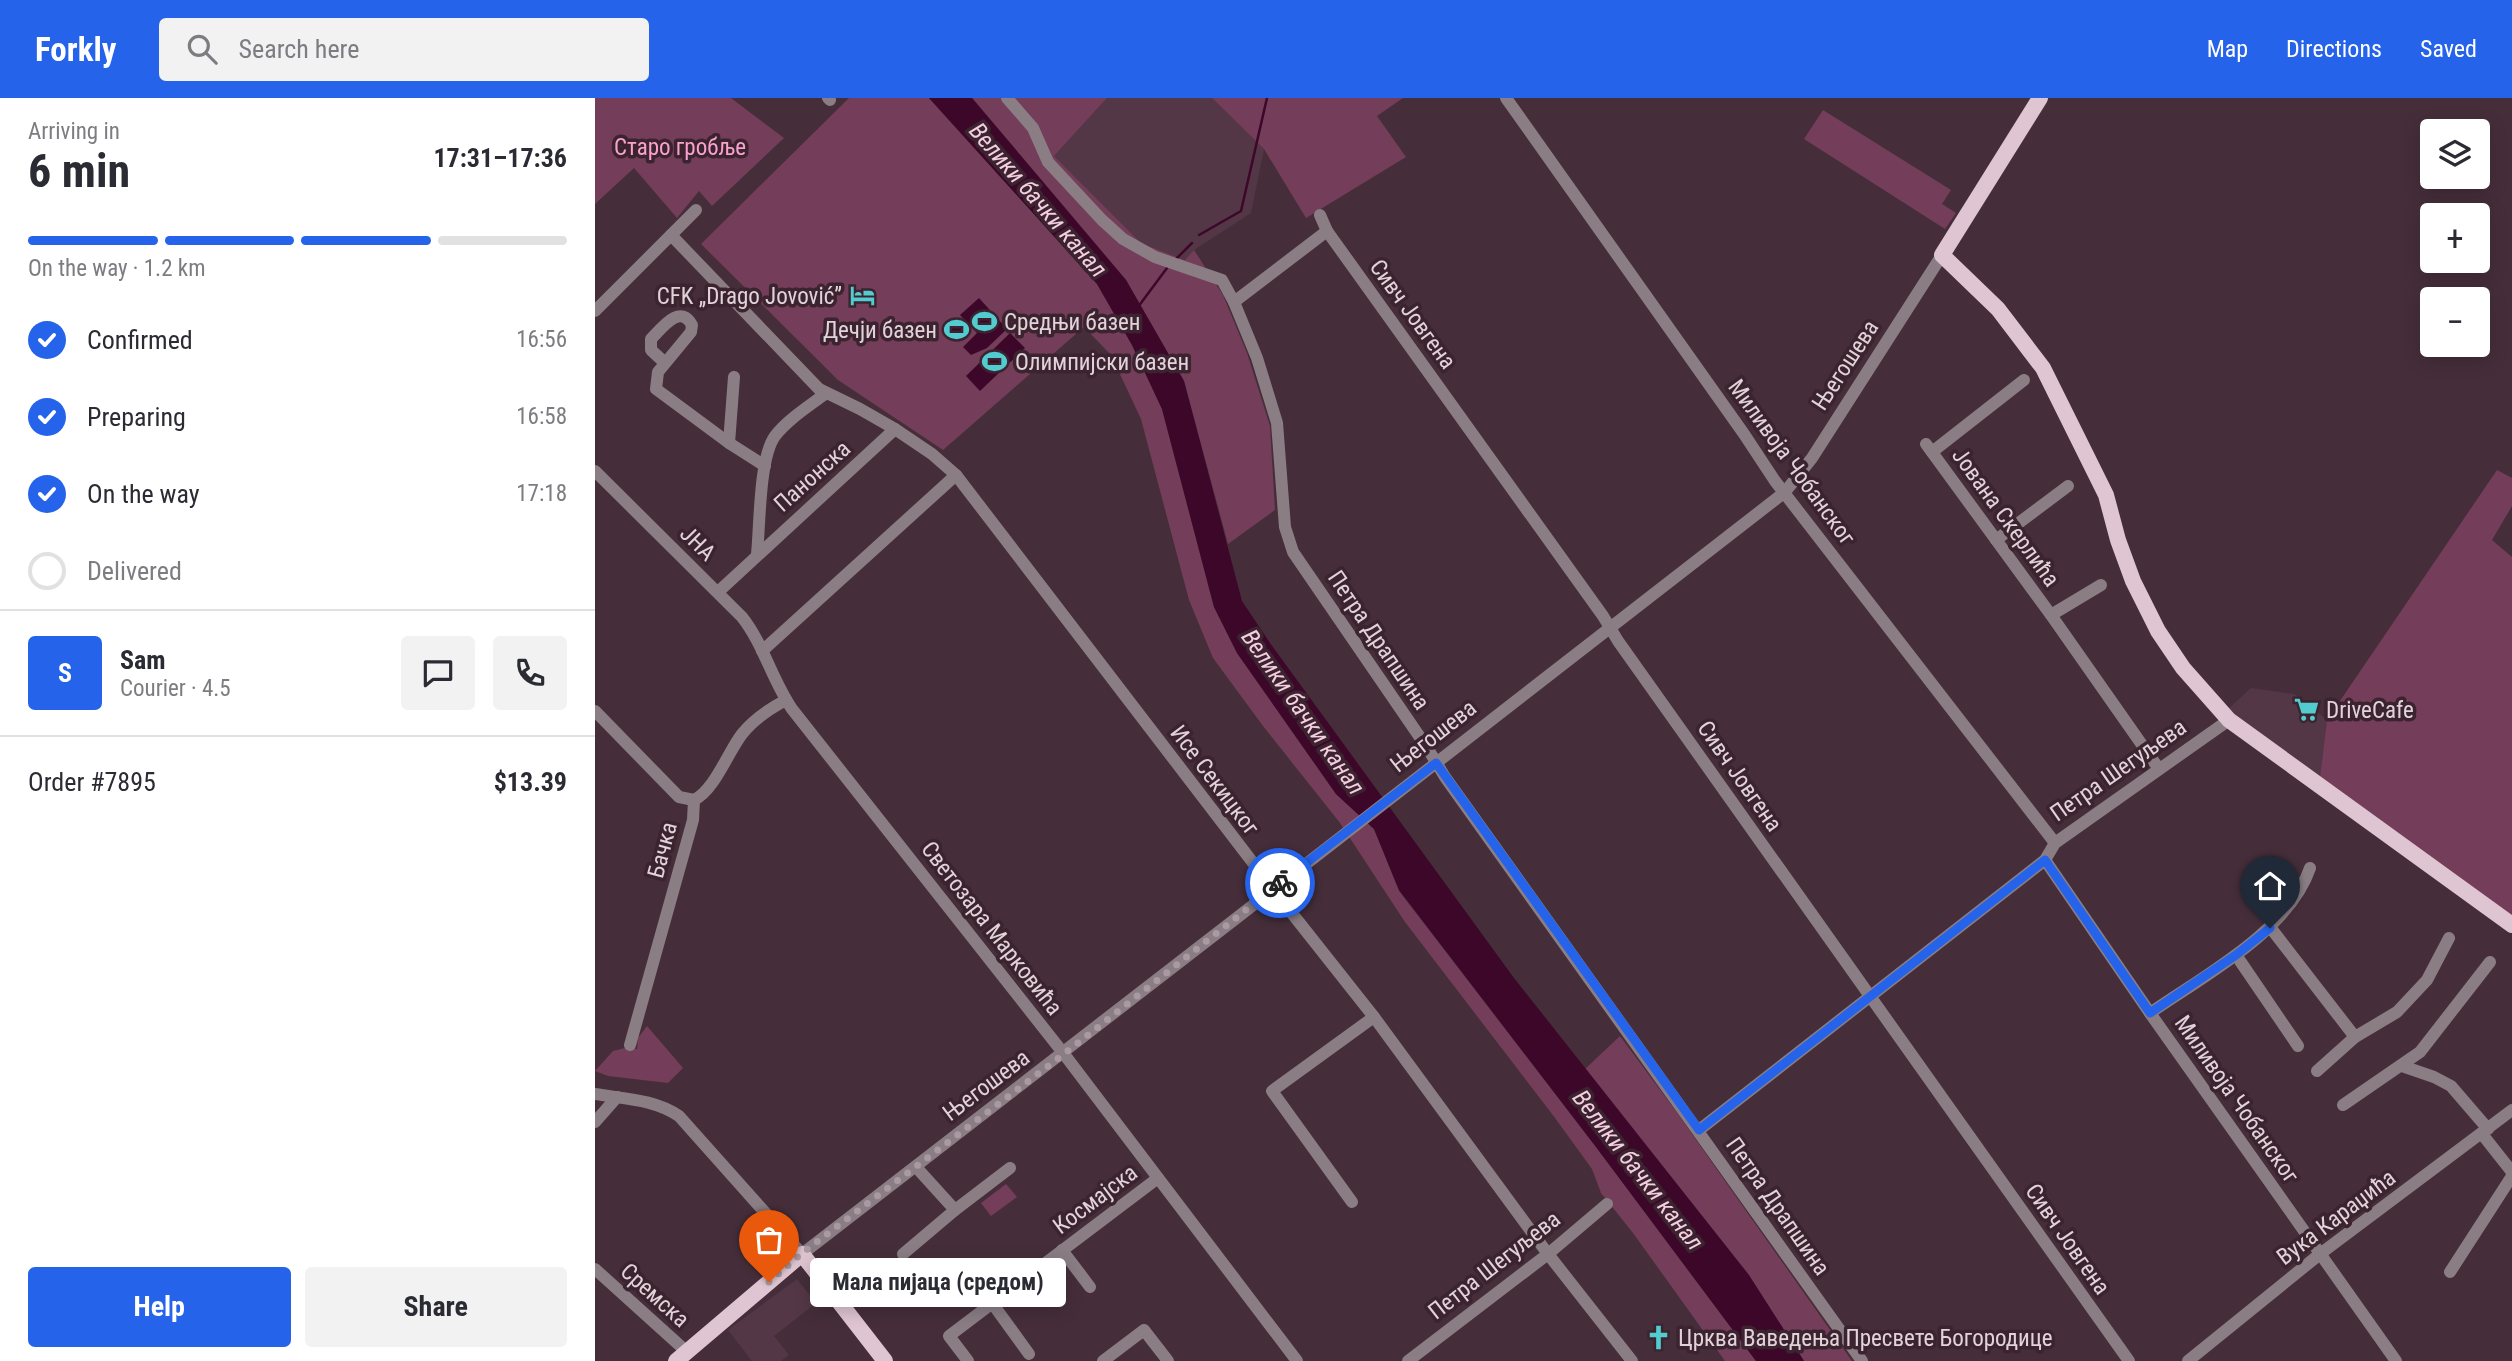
<!DOCTYPE html>
<html lang="en">
<head>
<meta charset="utf-8">
<style>
  body { margin:0; font-family:"Roboto Condensed",sans-serif; background:#f2f2f3; color:#2b2b33; height:100vh; display:flex; flex-direction:column; font-size:26px; white-space:nowrap }
  * { box-sizing:border-box; margin:0 }
  p { font-size:23px; color:#7c7c81 }
  .icon { flex:none; width:38px; height:38px; fill:none; stroke:currentColor; stroke-width:2; stroke-linecap:round; stroke-linejoin:round }
  .map { position:relative; flex:1; overflow:hidden }
  .sheet { display:flex; flex-direction:column; background:#fff; width:595px }
  .sheet>* { flex:none }
  .fabs { position:absolute; left:1825px; top:21px; display:grid; gap:14px }
  .fabs a { display:grid; place-items:center; width:70px; height:70px; border-radius:7px; background:#fff; box-shadow:0 4px 18px #0003; font-size:35px }
  .pin { position:absolute; display:grid; place-items:center; width:60px; height:60px; color:#fff; margin:-72px -30px; border-radius:50% 50% 50% 0; rotate:-45deg; box-shadow:0 0 7px #0007 }
  .pin .icon { rotate:45deg }
  .courier { position:absolute; display:grid; place-items:center; width:70px; height:70px; margin:-35px; border:5px solid #2563eb; border-radius:50%; background:#fff; color:#222; box-shadow:0 2px 9px #0007 }
  .bubble { position:absolute; height:49px; border-radius:7px; background:#fff; box-shadow:0 4px 18px #0003; font-size:23px; font-weight:700; line-height:49px; text-align:center }
  .overview em { font-style:normal; font-weight:700 }
  .overview div { display:flex; flex-direction:column-reverse }
  .overview { display:flex; align-items:center; justify-content:space-between; height:119px; padding:0 28px }
  h1 { font-size:46px; font-weight:700; line-height:52px }
  .bar { display:grid; grid-template-columns:repeat(4,1fr); gap:10px 7px; align-content:center; height:84px; padding:0 28px }
  .bar i { height:9px; border-radius:5px; background:#e1e1e2 }
  .bar .on { background:#2563eb }
  .bar p { grid-column:span 4 }
  .line { display:flex; align-items:center; gap:18px; padding:0 28px; border-top:2px solid #e1e1e2 }
  .line div { flex:1 }
  .round { display:grid; place-items:center; flex:none; width:74px; height:74px; border-radius:7px; background:#f2f2f3 }
  ol { padding:0 28px; list-style:none }
  li { display:flex; align-items:center; gap:21px; height:77px }
  li p { margin-inline-start:auto }
  li .icon { padding:7px; border-radius:50%; background:#2563eb; color:#fff; stroke-width:4 }
  li:last-child { color:#7c7c81 }
  li i { width:38px; height:38px; border:4px solid #e1e1e2; border-radius:50% }
  .action { display:flex; gap:14px; margin-top:auto; padding:14px 28px }
  .action a { flex:1; height:80px; border-radius:7px; background:#2563eb; color:#fff; font-size:28px; font-weight:700; line-height:80px; text-align:center }
  .action a+a { background:#f2f2f3; color:#2b2b33 }
  header { display:flex; align-items:center; gap:42px; box-sizing:border-box; height:98px; padding:0 35px; background:#2563eb; color:#fff }
  header strong { font-size:33px }
  nav { display:flex; gap:38px; margin-inline-start:auto; font-size:24px }
  .search { width:490px; height:63px; background:#f2f2f3; display:flex; align-items:center; gap:18px; box-sizing:border-box; padding:0 24px; border-radius:7px; color:#7c7c81; font-size:26px }
  main { display:flex; flex:1; min-height:0 }
  .map>svg:first-child { display:block }
  .built { fill:#543746 }
  .green { fill:#743d5a }
  .water { fill:#3d0729 }
  .lines { fill:none; stroke-linecap:round; stroke-linejoin:round }
  .stream { stroke:#3d0729; stroke-width:2.5 }
  .minor { stroke:#8a7e84; stroke-width:12 }
  .major { stroke:#dfc5d1; stroke-width:16 }
  .done { stroke:#ab99a2; stroke-width:7; stroke-dasharray:0 12.6 }
  .route { stroke:#2563eb; stroke-width:9 }
  .labels { text-anchor:middle; stroke-width:7; stroke-linejoin:round; paint-order:stroke }
  .park-label { font-size:23px; fill:#fba1d0; stroke:#3b242f }
  .poi-label { font-size:23px; fill:#e2d3da; stroke:#3b242f; text-anchor:start }
  .street-label { font-size:23px; fill:#e2d3da; stroke:#3b242f }
  .water-label { font-size:24px; font-style:italic; fill:#f5cfe1; stroke:#3b242f }
</style>
</head>
<body>
<header>
<strong>Forkly</strong>
<div class="search"><svg class="icon" aria-label="search" viewBox="0 0 24 24"><circle cx="10" cy="10" r="6"/><path d="M15 15l6 6"/></svg>Search here</div>
<nav><a>Map</a><a>Directions</a><a>Saved</a></nav>
</header>
<main>
<section class="sheet">
<div class="overview"><div><h1>6 min</h1><p>Arriving in</p></div><em>17:31–17:36</em></div>
<div class="bar"><i class="on"></i><i class="on"></i><i class="on"></i><i></i><p>On the way · 1.2 km</p></div>
<ol>
<li><svg class="icon" aria-label="check" viewBox="0 0 24 24"><path d="M5 12l5 5 9-10"/></svg>Confirmed<p>16:56</p></li>
<li><svg class="icon" aria-label="check" viewBox="0 0 24 24"><path d="M5 12l5 5 9-10"/></svg>Preparing<p>16:58</p></li>
<li><svg class="icon" aria-label="check" viewBox="0 0 24 24"><path d="M5 12l5 5 9-10"/></svg>On the way<p>17:18</p></li>
<li><i></i>Delivered</li>
</ol>
<div class="line" style="height:126px"><b class="round" style="background:#2563eb;color:#fff">S</b><div><b>Sam</b><p>Courier · 4.5</p></div><a class="round"><svg class="icon" aria-label="chat" viewBox="0 0 24 24"><path d="M4 5h16v11H9l-5 4z"/></svg></a><a class="round"><svg class="icon" aria-label="phone" viewBox="0 0 24 24"><path d="M5 4h4l2 5-3 2q2 4 5 5l2-3 5 2v4C11 20 4 13 5 4z"/></svg></a></div>
<div class="line" style="height:91px"><div>Order #7895</div><b>$13.39</b></div>
<div class="action"><a>Help</a><a>Share</a></div>
</section>
<div class="map">
<svg width="1917" height="1263" viewBox="0 0 1917 1263">
  <rect width="100%" height="100%" fill="#452e3a"/>
  <!-- built -->
  <g class="built">
    <path d="M512 0H617L669 51 656 115 599 152 591 162 546 145 459 58Z"/>
    <path d="M1656 590 1699 596 1732 622 1725 679 1632 612Z"/>
    <path d="M202 1181 221 1205 179 1238 194 1257 186 1263H157L133 1232Z"/>
  </g>
  <!-- green -->
  <g class="green">
    <path d="M0 0H136L189 40 117 108 104 93 82 120 39 70 0 106Z"/>
    <path d="M254 0H334L502 186 537 247 567 311 619 509 642 555 741 696 779 731 804 793 1001 1049 1161 1263H1130L1038 1135 1006 1095 997 1071 960 1020 810 824 745 725 668 628 618 560 594 502 546 321 516 257 489 229 348 352 243 282 106 146Z"/>
    <path d="M377 0H512L459 58 546 145 590 162 599 152 628 197 652 255 675 328 680 412 633 446 589 283 531 182Z"/>
    <path d="M617 0H808L782 18 811 59 711 120 669 51Z"/>
    <path d="M1228 12 1356 92 1347 106 1361 115 1350 131 1209 41Z"/>
    <path d="M1902 372 1917 380V408L1897 442 1917 459V818L1725 679 1732 622Z"/>
    <path d="M52 928 88 970 73 985 13 978 0 973 18 953 30 950 42 951 43 940Z"/>
    <path d="M1025 938 1080 1012 1257 1263H1209L1153 1177 990 971Z"/>
    <path d="M411 1086 422 1099 396 1118 386 1105Z"/>
  </g>
  <!-- water -->
  <g class="water">
    <path d="M334 0H377L531 182 589 283 647 503 675 545 919 880 1154 1177 1209 1263H1161L1001 1049 804 792 779 731 741 696 642 555 619 509 567 311 537 247 502 186Z"/>
    <path d="M384 200 412 231 392 250 376 257 368 249 382 235 365 217Z"/>
    <path d="M362 221 373 234 363 242 352 229Z"/>
    <path d="M415 235 430 250 385 293 371 278Z"/>
  </g>
  <g class="lines">
    <!-- stream -->
    <g class="stream">
      <path d="M604 137 646 113 672 0"/>
      <path d="M581 161 597 145"/>
      <path d="M543 209 572 170"/>
    </g>
    <!-- minor -->
    <g class="minor">
      <path d="M233 0 235 2"/>
      <path d="M412 0 438 30 453 64 507 122 528 141 560 159 627 182 639 204 662 260 682 325 690 429 698 454 833 651 850 679 1267 1263"/>
      <path d="M911 0 1149 336 1180 383 1460 745"/>
      <path d="M725 117 732 133 1008 518 1023 543 1534 1263"/>
      <path d="M76 137 224 291 265 311 300 331 337 356 361 377 688 804 779 919 953 1156 1037 1263"/>
      <path d="M639 204 732 133"/>
      <path d="M0 213 101 112"/>
      <path d="M69 264 56 252V241C67 230 85 205 97 227L96 234 63 274 61 291 134 345"/>
      <path d="M139 279 134 345 170 368"/>
      <path d="M1331 346 1456 517 1564 671"/>
      <path d="M1337 354 1429 282"/>
      <path d="M0 373 147 519C169 547 177 582 197 611L469 956 702 1263"/>
      <path d="M1401 442 1473 388"/>
      <path d="M162 456C165 427 164 360 180 338 192 322 214 308 230 296"/>
      <path d="M123 494 300 331"/>
      <path d="M1456 517 1506 487"/>
      <path d="M167 553 361 377"/>
      <path d="M0 613 84 699 99 702"/>
      <path d="M99 702C119 693 133 654 147 636 159 621 174 611 191 602"/>
      <path d="M1450 762 1555 915 1801 1263"/>
      <path d="M1675 829 1760 939"/>
      <path d="M1641 857 1703 948"/>
      <path d="M1555 915C1608 878 1693 834 1715 770"/>
      <path d="M35 947 98 722 99 702"/>
      <path d="M1807 968 1839 979 1856 988 1893 1031"/>
      <path d="M1722 973 1760 939 1802 914 1832 882 1854 840"/>
      <path d="M0 996C29 1001 59 1001 84 1018L207 1156C536 904 862 647 1190 394L1217 360 1347 157"/>
      <path d="M1748 1007 1825 954 1895 864"/>
      <path d="M0 1024 22 999"/>
      <path d="M1104 1032 1450 762 1460 745 1634 622"/>
      <path d="M1887 1036 1917 1074"/>
      <path d="M321 1069 360 1112 415 1070"/>
      <path d="M757 1104 677 993 779 919"/>
      <path d="M467 1152 495 1189"/>
      <path d="M308 1156 360 1112"/>
      <path d="M0 1171 92 1254"/>
      <path d="M1855 1174 1917 1078"/>
      <path d="M397 1205 434 1256"/>
      <path d="M373 1263 354 1238 563 1080"/>
      <path d="M508 1263 549 1232 573 1263"/>
      <path d="M813 1263 953 1156 1012 1106"/>
      <path d="M1593 1263 1725 1156 1917 1012"/>
    </g>
    <!-- major -->
    <g class="major">
      <path d="M1445 0 1347 157 1403 211 1448 270 1511 397 1523 442 1538 483 1563 533 1588 570 1634 622 1917 827"/>
      <path d="M81 1263 207 1156 290 1263"/>
    </g>
  </g>
  <g class="lines">
    <!-- done -->
    <path class="done" d="M174 1184 206 1156 469 956 685 785"/>
    <!-- route -->
    <path class="route" d="M685 785 841 665 1104 1032 1450 762 1555 915 1641 857 1675 830"/>
  </g>
  <!-- icons -->
  <defs>
    <symbol id="hotel-bare" viewBox="-9 -9 18 18"><path d="M-6-4.5h1.5V1H6V5H4.5V3h-9V5H-6ZM-4 0a1.8 1.8 0 1 1 3.6 0ZM.5 0V-2.5h3Q6-2.5 6 0Z" fill="#52ccd0" stroke="#3b242f" stroke-width="2.5" paint-order="stroke"/></symbol>
    <symbol id="stadium-bare" viewBox="-9 -9 18 18"><path d="M0-5a6.5 5 0 1 0 0 10a6.5 5 0 1 0 0-10ZM-3.5-1.8h7v3.6h-7Z" fill="#52ccd0" stroke="#3b242f" stroke-width="2.5" paint-order="stroke"/></symbol>
    <symbol id="supermarket-bare" viewBox="-9 -9 18 18"><path d="M-6-5.5h2.5l.6 2H6L4.5 2H-2.5L-4.4-4H-6ZM-1.5 3.2a1.3 1.3 0 1 0 .1 0ZM3 3.2a1.3 1.3 0 1 0 .1 0Z" fill="#52ccd0" stroke="#3b242f" stroke-width="2.5" paint-order="stroke"/></symbol>
    <symbol id="church-bare" viewBox="-9 -9 18 18"><path d="M-1.2-6h2.4v3.5h3.3v2.4h-3.3V6h-2.4V-.1h-3.3v-2.4h3.3Z" fill="#52ccd0" stroke="#3b242f" stroke-width="2.5" paint-order="stroke"/></symbol>
  </defs>
  <g fill-rule="evenodd">
    <use href="#hotel-bare" x="250" y="180" width="35" height="35"/>
    <use href="#stadium-bare" x="372" y="206" width="35" height="35"/>
    <use href="#stadium-bare" x="344" y="214" width="35" height="35"/>
    <use href="#stadium-bare" x="382" y="246" width="35" height="35"/>
    <use href="#supermarket-bare" x="1694" y="594" width="35" height="35"/>
    <use href="#church-bare" x="1046" y="1222" width="35" height="35"/>
  </g>
  <g class="labels">
    <!-- park labels -->
    <g class="park-label">
      <text x="85" y="57">Старо гробље</text>
    </g>
    <!-- poi labels -->
    <g class="poi-label">
      <text x="247" y="206" text-anchor="end">CFK „Drago Jovović”</text>
      <text x="409" y="232">Средњи базен</text>
      <text x="342" y="240" text-anchor="end">Дечји базен</text>
      <text x="420" y="272">Олимпијски базен</text>
      <text x="1731" y="620">DriveCafe</text>
      <text x="1083" y="1248">Црква Ваведења Пресвете Богородице</text>
    </g>
    <!-- street labels -->
    <g class="street-label">
      <text transform="translate(818 216) rotate(54)" y="8">Сивч Јовгена</text>
      <text transform="translate(1250 267) rotate(-57)" y="8">Његошева</text>
      <text transform="translate(1197 364) rotate(54)" y="8">Миливоја Чобанског</text>
      <text transform="translate(217 378) rotate(-42)" y="8">Панонска</text>
      <text transform="translate(1411 419) rotate(54)" y="8">Јована Скерлића</text>
      <text transform="translate(103 445) rotate(45)" y="8">ЈНА</text>
      <text transform="translate(784 542) rotate(56)" y="8">Петра Драпшина</text>
      <text transform="translate(838 638) rotate(-38)" y="8">Његошева</text>
      <text transform="translate(1523 672) rotate(-35)" y="8">Петра Шегуљева</text>
      <text transform="translate(1145 678) rotate(55)" y="8">Сивч Јовгена</text>
      <text transform="translate(620 682) rotate(53)" y="8">Исе Секицког</text>
      <text transform="translate(67 752) rotate(-75)" y="8">Бачка</text>
      <text transform="translate(397 830) rotate(52)" y="8">Светозара Марковића</text>
      <text transform="translate(391 987) rotate(-37)" y="8">Његошева</text>
      <text transform="translate(1642 1001) rotate(55)" y="8">Миливоја Чобанског</text>
      <text transform="translate(500 1101) rotate(-37)" y="8">Космајска</text>
      <text transform="translate(1183 1108) rotate(55)" y="8">Петра Драпшина</text>
      <text transform="translate(1741 1119) rotate(-37)" y="8">Вука Караџића</text>
      <text transform="translate(1473 1141) rotate(55)" y="8">Сивч Јовгена</text>
      <text transform="translate(899 1167) rotate(-38)" y="8">Петра Шегуљева</text>
      <text transform="translate(60 1197) rotate(42)" y="8">Сремска</text>
    </g>
    <!-- water labels -->
    <g class="water-label">
      <text transform="translate(443 102) rotate(49)" y="8">Велики бачки канал</text>
      <text transform="translate(708 614) rotate(55)" y="8">Велики бачки канал</text>
      <text transform="translate(1043 1072) rotate(52)" y="8">Велики бачки канал</text>
    </g>
  </g>
</svg>
<div class="fabs">
<a><svg class="icon" aria-label="layers" viewBox="0 0 24 24"><path d="M12 4l9 5-9 5-9-5zM3 14l9 5 9-5"/></svg></a>
<a>+</a>
<a>−</a>
</div>
<div class="pin" style="left:174px;top:1184px;background:#ea580c"><svg class="icon" aria-label="bag" viewBox="0 0 24 24"><path d="M5 8h14l-1 12H6zM9 8a3 3 0 0 1 6 0"/></svg></div>
<div class="pin" style="left:1675px;top:830px;background:#1f2937"><svg class="icon" aria-label="home" viewBox="0 0 24 24"><path d="M3 11l9-7 9 7M6 9v11h12V9"/></svg></div>
<div class="courier" style="left:685px;top:785px"><svg class="icon" aria-label="bike" viewBox="0 0 24 24"><circle cx="6" cy="16" r="4"/><circle cx="18" cy="16" r="4"/><path d="M6 16l4-8h5l3 8M10 8l3 8H6M13 5h3"/></svg></div>
<div class="bubble" style="left:215px;top:1160px;width:256px">Мала пијаца (средом)</div>
</div>
</main>
</body>
</html>
